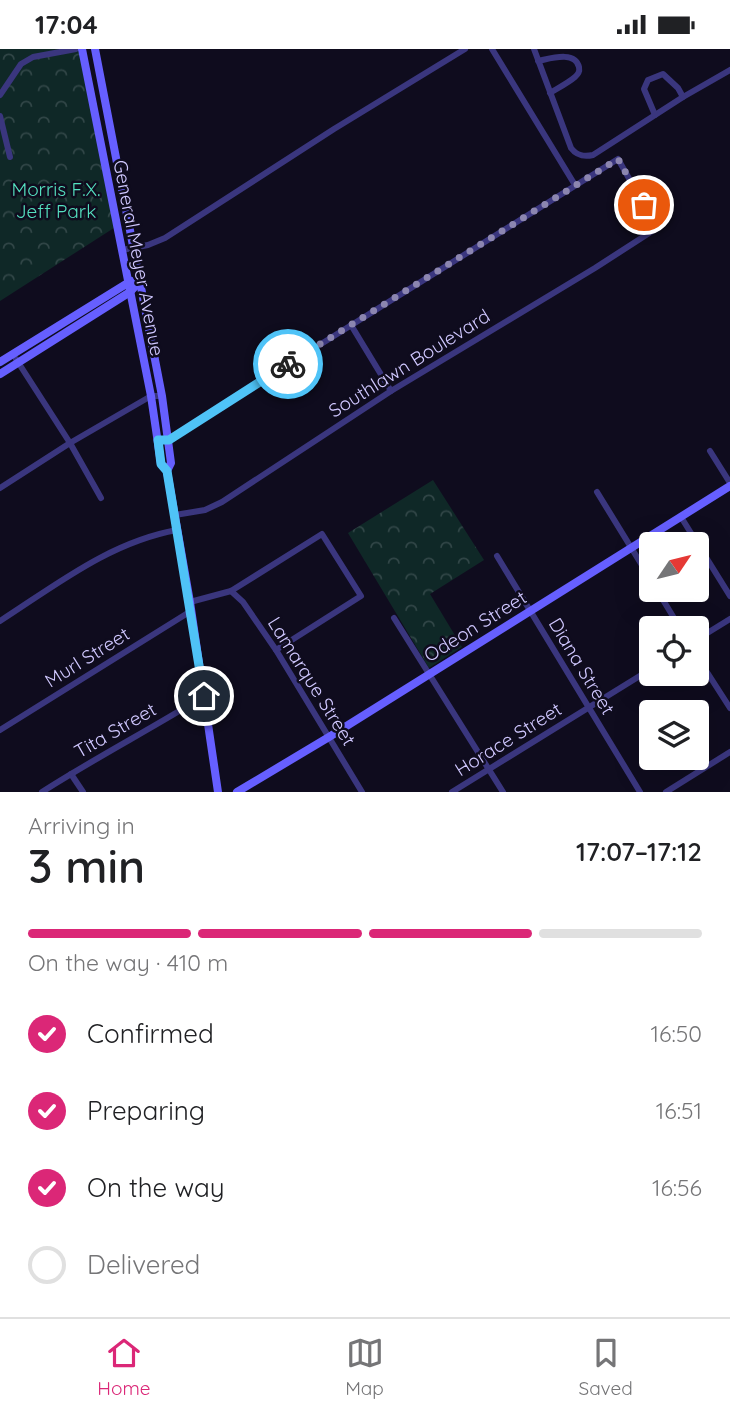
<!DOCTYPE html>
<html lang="en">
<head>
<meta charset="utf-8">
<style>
  body { margin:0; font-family:Quicksand,sans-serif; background:#f2f2f2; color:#202124; height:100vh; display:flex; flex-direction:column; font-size:26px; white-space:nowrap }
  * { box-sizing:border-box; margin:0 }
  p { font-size:23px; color:#757577 }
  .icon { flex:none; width:38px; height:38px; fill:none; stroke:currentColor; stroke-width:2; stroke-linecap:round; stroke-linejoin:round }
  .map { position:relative; height:743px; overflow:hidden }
  .panel { display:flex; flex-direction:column; background:#fff; flex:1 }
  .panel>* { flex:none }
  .needle { width:46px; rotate:55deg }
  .fabs { position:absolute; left:639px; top:483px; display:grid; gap:14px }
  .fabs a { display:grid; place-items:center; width:70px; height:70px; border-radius:7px; background:#fff; box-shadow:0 7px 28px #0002; font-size:35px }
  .pin { position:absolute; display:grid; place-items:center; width:60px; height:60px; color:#fff; margin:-30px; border:4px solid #fff; border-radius:50%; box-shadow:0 2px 7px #0007 }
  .courier { position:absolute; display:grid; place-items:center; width:70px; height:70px; margin:-35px; border:5px solid #4fc3f7; border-radius:50%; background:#fff; color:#222; box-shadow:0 2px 9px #0007 }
  .headline em { font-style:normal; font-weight:600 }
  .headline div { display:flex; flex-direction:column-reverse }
  .headline { display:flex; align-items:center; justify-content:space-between; height:119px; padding:0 28px }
  h1 { font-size:46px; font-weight:600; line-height:52px }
  .bar { display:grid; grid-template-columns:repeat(4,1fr); gap:10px 7px; align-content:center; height:84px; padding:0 28px }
  .bar i { height:9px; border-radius:5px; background:#e0e0e0 }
  .bar .on { background:#db2777 }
  .bar p { grid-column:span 4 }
  ol { padding:0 28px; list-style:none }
  li { display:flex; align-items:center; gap:21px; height:77px }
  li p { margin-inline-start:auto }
  li .icon { padding:7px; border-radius:50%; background:#db2777; color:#fff; stroke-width:4 }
  li:last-child { color:#757577 }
  li i { width:38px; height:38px; border:4px solid #e0e0e0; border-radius:50% }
  .status { display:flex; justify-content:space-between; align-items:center; height:49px; padding:0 35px; background:#fff; direction:ltr }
  .status svg { height:19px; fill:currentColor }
  .dock { display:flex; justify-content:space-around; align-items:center; height:98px; border-top:2px solid #e0e0e0; background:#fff; font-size:19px; color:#757577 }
  .dock a { display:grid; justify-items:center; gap:4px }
  .dock .on { color:#db2777 }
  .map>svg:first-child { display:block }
  .park { fill:url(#park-crowns) }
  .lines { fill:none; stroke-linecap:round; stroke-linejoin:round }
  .street { stroke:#3a367e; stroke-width:6 }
  .secondary { stroke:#665fff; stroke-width:8 }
  .done { stroke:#8c86b0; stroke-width:7; stroke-dasharray:0 12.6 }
  .route { stroke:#4fc3f7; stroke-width:9 }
  .labels { text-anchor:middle; stroke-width:5; stroke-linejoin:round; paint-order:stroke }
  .park-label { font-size:19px; fill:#54e0bf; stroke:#0f0c1e }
  .street-label { font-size:19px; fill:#d0c8ff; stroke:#0f0c1e }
</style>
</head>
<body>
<div class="status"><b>17:04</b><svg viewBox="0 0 49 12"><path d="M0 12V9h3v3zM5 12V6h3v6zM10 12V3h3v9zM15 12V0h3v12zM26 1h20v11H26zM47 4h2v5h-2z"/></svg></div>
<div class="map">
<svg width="730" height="743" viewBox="0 0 730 743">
  <defs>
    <pattern id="park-crowns" width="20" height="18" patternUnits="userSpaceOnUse" patternTransform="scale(1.75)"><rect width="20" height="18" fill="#0f2827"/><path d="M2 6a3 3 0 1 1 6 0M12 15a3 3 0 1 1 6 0" fill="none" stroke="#314647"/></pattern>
  </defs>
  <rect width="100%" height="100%" fill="#0f0c1e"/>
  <!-- park -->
  <g class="park">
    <path d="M0 0H79L117 177 0 252Z"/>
    <path d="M433 431 484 511 430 545 462 598 429 619 348 484Z"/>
  </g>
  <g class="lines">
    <!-- street -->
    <g class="street">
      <path d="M492 0 575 136"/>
      <path d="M534 0 571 99C577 107 584 108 593 106L683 48 730 21"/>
      <path d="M538 12C549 10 575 1 579 18 580 23 578 25 575 28 568 34 558 39 550 44"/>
      <path d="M0 46 21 15 33 8 76 0"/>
      <path d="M655 66 644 40 648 31 663 25 678 39 683 48"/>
      <path d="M0 67 10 108"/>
      <path d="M122 201 148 196 165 189 334 80 465 0"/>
      <path d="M351 276 391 342"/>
      <path d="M16 310 70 394 101 449"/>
      <path d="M167 391 618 110 657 179 595 219 391 342 222 453 205 461 175 466"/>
      <path d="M710 402 730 434"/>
      <path d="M0 439 70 394 151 347H162"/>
      <path d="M597 443 651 531"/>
      <path d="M681 468 730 547"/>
      <path d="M497 507 640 743"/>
      <path d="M657 541 680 579"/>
      <path d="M231 542 243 553 276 601 362 743"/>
      <path d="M190 553 231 542 322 485 361 547 276 601"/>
      <path d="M394 569 503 743"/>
      <path d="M0 572C56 536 110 493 177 481"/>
      <path d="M696 591 730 570"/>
      <path d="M696 606 730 659"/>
      <path d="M0 681 191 562"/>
      <path d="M71 725 83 743"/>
      <path d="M42 743C95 709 151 680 204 647"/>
      <path d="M452 743 651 620"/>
      <path d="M666 743 730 703"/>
    </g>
    <!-- secondary -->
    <g class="secondary">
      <path d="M82 0 151 347 161 415 167 422 190 553 218 743"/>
      <path d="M95 0 162 347 171 414 167 422"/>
      <path d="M0 313 131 232"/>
      <path d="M0 325 130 243 141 231"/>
      <path d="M237 743 329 688 730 437"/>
    </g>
  </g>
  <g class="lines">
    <!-- done -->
    <path class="done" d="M288 315 618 110 644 156"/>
    <!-- route -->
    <path class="route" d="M204 647 167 422 161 415 158 391H169L288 315"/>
  </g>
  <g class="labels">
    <!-- park labels -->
    <g class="park-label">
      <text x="56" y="147">Morris F.X.<tspan x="56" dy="22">Jeff Park</tspan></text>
    </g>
    <!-- street labels -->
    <g class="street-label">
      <text transform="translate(139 209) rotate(79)" y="7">General Meyer Avenue</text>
      <text transform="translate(409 314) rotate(-32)" y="7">Southlawn Boulevard</text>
      <text transform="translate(475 577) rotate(-32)" y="7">Odeon Street</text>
      <text transform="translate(87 608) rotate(-32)" y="7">Murl Street</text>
      <text transform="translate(582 617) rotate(59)" y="7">Diana Street</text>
      <text transform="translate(312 632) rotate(58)" y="7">Lamarque Street</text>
      <text transform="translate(115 681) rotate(-30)" y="7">Tita Street</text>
      <text transform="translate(508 690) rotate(-32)" y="7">Horace Street</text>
    </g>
  </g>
</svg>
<div class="fabs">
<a><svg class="needle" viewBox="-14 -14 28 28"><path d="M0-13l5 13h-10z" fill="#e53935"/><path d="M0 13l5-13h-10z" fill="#757577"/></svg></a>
<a><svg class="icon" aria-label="locate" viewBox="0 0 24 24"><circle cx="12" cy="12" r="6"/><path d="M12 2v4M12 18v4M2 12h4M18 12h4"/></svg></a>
<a><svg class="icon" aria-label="layers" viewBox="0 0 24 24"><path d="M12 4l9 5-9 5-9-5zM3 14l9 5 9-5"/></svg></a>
</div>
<div class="pin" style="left:644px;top:156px;background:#ea580c"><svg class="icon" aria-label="bag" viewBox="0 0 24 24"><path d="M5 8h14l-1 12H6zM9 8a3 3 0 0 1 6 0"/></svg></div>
<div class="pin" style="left:204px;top:647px;background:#1f2937"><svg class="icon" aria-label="home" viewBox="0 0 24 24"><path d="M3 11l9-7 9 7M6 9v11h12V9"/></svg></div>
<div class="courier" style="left:288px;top:315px"><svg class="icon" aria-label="bike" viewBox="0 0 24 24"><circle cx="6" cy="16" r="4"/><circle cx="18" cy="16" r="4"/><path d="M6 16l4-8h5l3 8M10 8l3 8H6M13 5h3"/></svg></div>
</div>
<section class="panel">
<div class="headline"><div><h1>3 min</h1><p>Arriving in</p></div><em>17:07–17:12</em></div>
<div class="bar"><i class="on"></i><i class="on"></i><i class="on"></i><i></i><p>On the way · 410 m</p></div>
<ol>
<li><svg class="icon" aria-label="check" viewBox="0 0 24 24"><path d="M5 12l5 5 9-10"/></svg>Confirmed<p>16:50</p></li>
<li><svg class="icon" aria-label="check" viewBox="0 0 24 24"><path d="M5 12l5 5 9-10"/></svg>Preparing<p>16:51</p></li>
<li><svg class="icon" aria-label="check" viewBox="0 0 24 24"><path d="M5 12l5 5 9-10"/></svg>On the way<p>16:56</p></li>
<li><i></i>Delivered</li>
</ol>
</section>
<nav class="dock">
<a class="on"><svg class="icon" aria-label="home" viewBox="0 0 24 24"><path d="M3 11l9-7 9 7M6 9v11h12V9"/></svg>Home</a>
<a><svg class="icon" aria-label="map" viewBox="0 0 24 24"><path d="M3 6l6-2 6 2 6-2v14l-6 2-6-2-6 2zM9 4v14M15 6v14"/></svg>Map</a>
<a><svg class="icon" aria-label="saved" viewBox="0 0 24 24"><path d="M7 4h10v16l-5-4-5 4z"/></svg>Saved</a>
</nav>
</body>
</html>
